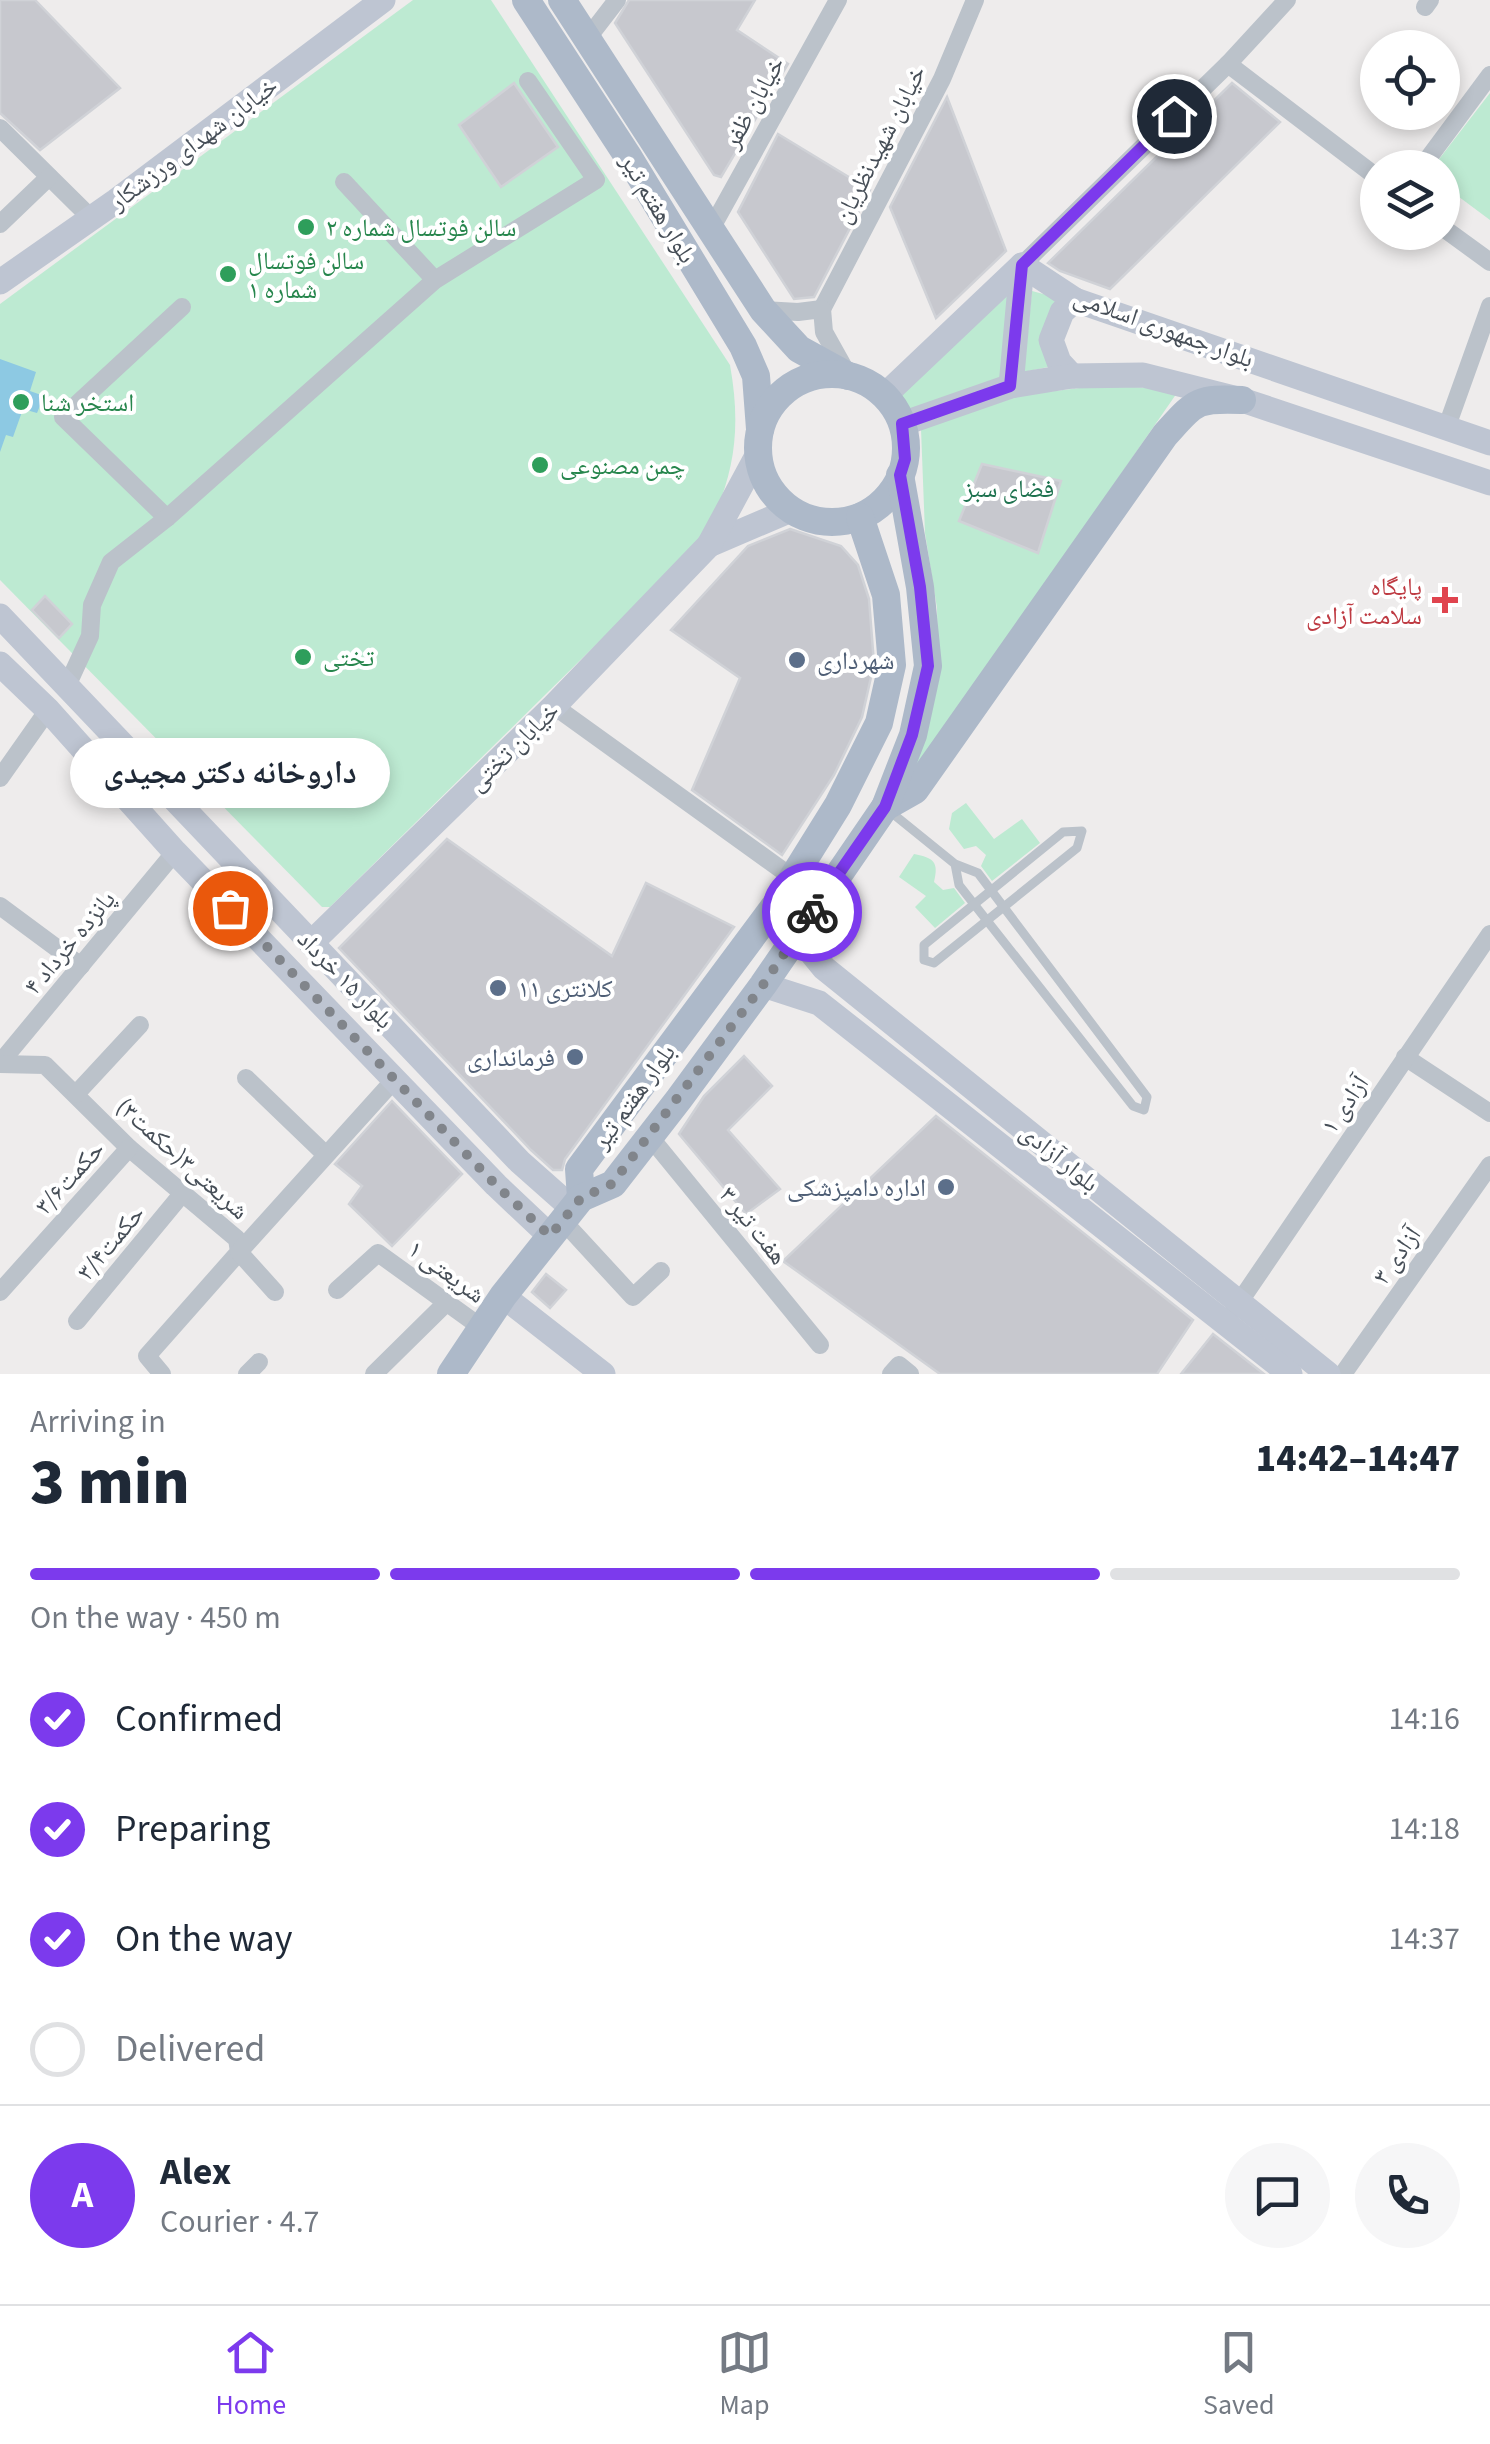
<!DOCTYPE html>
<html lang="en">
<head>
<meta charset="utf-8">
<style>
  body { margin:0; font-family:"Source Sans 3","Noto Naskh Arabic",sans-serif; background:#f6f6f7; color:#1f2937; height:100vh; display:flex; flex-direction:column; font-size:38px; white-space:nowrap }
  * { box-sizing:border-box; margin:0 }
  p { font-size:32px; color:#747a83 }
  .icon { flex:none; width:55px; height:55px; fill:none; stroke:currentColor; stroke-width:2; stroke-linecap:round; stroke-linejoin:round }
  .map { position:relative; height:1374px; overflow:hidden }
  .details { display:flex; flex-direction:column; background:#fff; flex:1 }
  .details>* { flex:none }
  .fabs { position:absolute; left:1360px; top:30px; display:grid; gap:20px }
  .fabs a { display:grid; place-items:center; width:100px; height:100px; border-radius:50%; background:#fff; box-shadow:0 5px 15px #0003; font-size:50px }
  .pin { position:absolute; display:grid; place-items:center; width:85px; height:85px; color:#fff; margin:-42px; border:5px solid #fff; border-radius:50%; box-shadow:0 2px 10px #0007 }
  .courier { position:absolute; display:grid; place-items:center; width:100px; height:100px; margin:-50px; border:8px solid #7c3aed; border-radius:50%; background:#fff; color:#222; box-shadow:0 2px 12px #0007 }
  .bubble { position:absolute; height:70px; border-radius:35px; background:#fff; box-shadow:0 5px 15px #0003; font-size:32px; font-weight:800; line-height:70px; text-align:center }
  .headline em { font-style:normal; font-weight:800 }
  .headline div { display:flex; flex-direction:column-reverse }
  .headline { display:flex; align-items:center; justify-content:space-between; height:170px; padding:0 30px }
  h1 { font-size:65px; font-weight:800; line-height:75px }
  .bar { display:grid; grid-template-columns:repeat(4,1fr); gap:15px 10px; align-content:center; height:120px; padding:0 30px }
  .bar i { height:12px; border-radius:8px; background:#e0e1e3 }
  .bar .on { background:#7c3aed }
  .bar p { grid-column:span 4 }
  .line { display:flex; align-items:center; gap:25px; padding:0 30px; border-top:2px solid #e0e1e3 }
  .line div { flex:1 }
  .round { display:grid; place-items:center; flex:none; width:105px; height:105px; border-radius:52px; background:#f6f6f7 }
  ol { padding:0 30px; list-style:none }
  li { display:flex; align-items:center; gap:30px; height:110px }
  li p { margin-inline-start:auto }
  li .icon { padding:10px; border-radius:50%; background:#7c3aed; color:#fff; stroke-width:4 }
  li:last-child { color:#747a83 }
  li i { width:55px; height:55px; border:5px solid #e0e1e3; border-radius:50% }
  .tabs { display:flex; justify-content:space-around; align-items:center; height:140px; border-top:2px solid #e0e1e3; background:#fff; font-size:28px; color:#747a83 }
  .tabs a { display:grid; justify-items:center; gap:5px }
  .tabs .on { color:#7c3aed }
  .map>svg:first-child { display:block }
  .green { fill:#bdead2 }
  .water { fill:#8dc9e3 }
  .building { fill:#c7c8ce; stroke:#d0d2d7; stroke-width:2.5 }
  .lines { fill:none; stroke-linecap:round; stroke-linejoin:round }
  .lane { stroke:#bbc2ca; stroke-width:9 }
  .street { stroke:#bbc2ca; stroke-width:18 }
  .secondary { stroke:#bec5d2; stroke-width:25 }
  .primary { stroke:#adb9c9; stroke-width:28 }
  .done { stroke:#81858b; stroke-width:10; stroke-dasharray:0 18 }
  .route { stroke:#7c3aed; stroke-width:12 }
  .leisure-dot { fill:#2e9e5b; stroke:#fff; stroke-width:4 }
  .health-dot { fill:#e0444e; stroke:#fff; stroke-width:4 }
  .service-dot { fill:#5c6f8a; stroke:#fff; stroke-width:4 }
  .labels { text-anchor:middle; stroke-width:8; stroke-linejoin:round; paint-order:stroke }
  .street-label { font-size:25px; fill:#464e57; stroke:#fff }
  .leisure-label { font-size:25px; fill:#27864d; stroke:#fff; text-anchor:start }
  .park-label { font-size:25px; fill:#1e724f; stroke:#fff }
  .health-label { font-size:25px; fill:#be3a42; stroke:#fff; text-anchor:end }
  .service-label { font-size:25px; fill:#4e5e75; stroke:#fff; text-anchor:start }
</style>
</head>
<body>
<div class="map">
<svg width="1490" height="1374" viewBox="0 0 1490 1374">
  <rect width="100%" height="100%" fill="#eeecec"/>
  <!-- green -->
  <g class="green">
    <path d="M413 0H491L730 365C742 432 734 479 703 539L330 907H322L0 580V304Z"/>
    <path d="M1490 93V220L1443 185 1442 168 1433 167Z"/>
    <path d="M1013 289 1009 382 904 413 896 397Z"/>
    <path d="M1032 291 1062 299 1053 366 1024 372Z"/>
    <path d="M1104 385 1179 390 910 779 938 659 937 608 925 533 921 429 1022 395Z"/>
    <path d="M966 803 994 839 1022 819 1040 843 992 881 981 866 986 855 976 846 964 849 949 829 952 813Z"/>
    <path d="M914 854C934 858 939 862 934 882L943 890 954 888 965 903 935 928 915 907 926 896 899 877Z"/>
  </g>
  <!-- water -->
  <path class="water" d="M0 359 36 372 30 391 44 396 37 413 23 409 13 437 6 435 0 452Z"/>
  <!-- building -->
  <g class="building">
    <path d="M0 0H35L120 88 40 150 0 113Z"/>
    <path d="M629 0H755L737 30 788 64 721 177 714 175 615 23Z"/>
    <path d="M514 83 558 147 501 187 459 125Z"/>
    <path d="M1232 83 1280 122 1110 289 1060 271 1048 263Z"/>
    <path d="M947 97 1006 251 936 318 890 207Z"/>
    <path d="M778 134 870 190 814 297 794 299 738 212Z"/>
    <path d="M982 464 1061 481 1038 553 959 521Z"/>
    <path d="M790 529 841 546 858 565 869 599 874 664 862 717 834 775 782 855 692 790 740 678 671 630 748 546Z"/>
    <path d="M45 596 72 624 59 638 32 610Z"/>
    <path d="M447 839 612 956 646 883 734 927 565 1159 562 1170H553L531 1150 339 948Z"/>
    <path d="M744 1056 772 1086 728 1130 780 1189 746 1214 679 1134 704 1096Z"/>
    <path d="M392 1101 462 1174 392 1246 349 1204 362 1186 335 1164Z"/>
    <path d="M936 1116 1193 1320 1157 1374H940L783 1261Z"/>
    <path d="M546 1274 566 1290 550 1308 532 1292Z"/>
    <path d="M1213 1334 1264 1374H1181Z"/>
  </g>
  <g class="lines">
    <!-- lane -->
    <g class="lane">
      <path d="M887 809 955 864 978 873 1147 1097 1144 1110 1133 1106 959 885 955 864"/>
      <path d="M1082 831 1077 848 934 963 924 960V945L1063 832Z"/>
    </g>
    <!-- street -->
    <g class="street">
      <path d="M1425 7 1430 0"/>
      <path d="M587 39 617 0"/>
      <path d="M1228 64 1378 178"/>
      <path d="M0 128 91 218"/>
      <path d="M1421 168 1490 75"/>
      <path d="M344 182 435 280"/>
      <path d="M0 224 49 177"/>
      <path d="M1442 227 1490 262"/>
      <path d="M711 229 838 0"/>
      <path d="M1022 265 1228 64 1287 0"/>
      <path d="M822 309 942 79 975 0"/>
      <path d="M763 310 798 312 822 309 824 332 848 375"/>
      <path d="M1446 429 1490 306"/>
      <path d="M167 518 63 417 182 307"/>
      <path d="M67 686 90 636 92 605 111 562 167 518 435 280 596 180 528 81"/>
      <path d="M554 706 793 878"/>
      <path d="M0 778 48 710"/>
      <path d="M0 906 81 966"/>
      <path d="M1405 1057 1490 1113"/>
      <path d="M0 1063 175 852"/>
      <path d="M0 1064 45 1065 129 1148 237 1239 239 1252 147 1356 162 1374"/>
      <path d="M246 1078 325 1154"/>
      <path d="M76 1094 140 1025"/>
      <path d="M650 1137 820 1345"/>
      <path d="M563 1221 633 1297 661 1271"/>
      <path d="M337 1290 378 1253 482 1328"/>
      <path d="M0 1292 129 1148"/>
      <path d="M275 1292 239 1252 395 1079"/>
      <path d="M1234 1310 1490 934"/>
      <path d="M77 1321 182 1194"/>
      <path d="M247 1374 259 1362"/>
      <path d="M374 1374 447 1302"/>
      <path d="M891 1374 899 1365 910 1374"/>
      <path d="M1343 1374 1490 1165"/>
    </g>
    <!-- secondary -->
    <g class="secondary">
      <path d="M0 282 116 201 383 0"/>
      <path d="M1072 376 1059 362 1051 340 1062 312 1075 300"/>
      <path d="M1011 386 1022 265"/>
      <path d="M884 396 1022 265 1075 300 1490 443"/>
      <path d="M902 424 1011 386 1072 376 1143 375 1242 400 1490 483"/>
      <path d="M709 545 791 510"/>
      <path d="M0 616 520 1162 573 1209"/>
      <path d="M0 664 48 710 175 852 496 1185 550 1236"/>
      <path d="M797 935 824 968 1328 1374"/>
      <path d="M311 943 554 706 709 545 758 454"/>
      <path d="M763 985 819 1003 1290 1374"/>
      <path d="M503 1296 603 1374"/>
    </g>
    <!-- primary -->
    <g class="primary">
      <path d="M526 0 629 158 743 346 756 376 760 429"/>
      <path d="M562 0 763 310 799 349 848 376"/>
      <circle cx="832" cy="448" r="74"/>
      <path d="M885 807 915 790 1165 435C1196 401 1196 398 1242 400"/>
      <path d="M581 1198 579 1169 777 903 838 805 879 723 892 665 886 595 860 517"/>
      <path d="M451 1374 503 1296 581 1198 613 1184 679 1099 763 985 885 807 913 735 928 666 920 587 900 475"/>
    </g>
  </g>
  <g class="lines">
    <!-- done -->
    <path class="done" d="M230 908 496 1185 550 1236 581 1198 612 1184 763 985 812 912"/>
    <!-- route -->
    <path class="route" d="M812 912 885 807 912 735 928 666 920 587 900 475 905 459 902 424 1010 386 1022 265 1174 116"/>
  </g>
  <!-- markers -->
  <g class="leisure-dot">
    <circle cx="306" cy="227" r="10"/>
    <circle cx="228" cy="274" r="10"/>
    <circle cx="21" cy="402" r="10"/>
    <circle cx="540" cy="465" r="10"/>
    <circle cx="303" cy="657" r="10"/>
  </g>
  <path class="health-dot" d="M1440 585h10v10h10v10h-10v10h-10v-10h-10v-10h10z"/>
  <g class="service-dot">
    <circle cx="797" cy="660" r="10"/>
    <circle cx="498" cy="988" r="10"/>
    <circle cx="575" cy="1057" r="10"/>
    <circle cx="946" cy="1187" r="10"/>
  </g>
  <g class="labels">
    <!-- street labels -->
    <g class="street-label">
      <text transform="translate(753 102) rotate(-61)" y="9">خیابان ظفر</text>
      <text transform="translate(193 143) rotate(-37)" y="9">خیابان شهدای ورزشکار</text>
      <text transform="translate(879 144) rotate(-63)" y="9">خیابان شهیدنظریان</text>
      <text transform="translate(659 208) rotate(59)" y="9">بلوار هفتم تیر</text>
      <text transform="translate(1164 327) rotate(20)" y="9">بلوار جمهوری اسلامی</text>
      <text transform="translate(513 746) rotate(-44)" y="9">خیابان تختی</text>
      <text transform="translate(69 942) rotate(-50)" y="9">پانزده خرداد ۴</text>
      <text transform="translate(346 979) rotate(46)" y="9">بلوار ۱۵ خرداد</text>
      <text transform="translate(633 1096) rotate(-54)" y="9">بلوار هفتم تیر</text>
      <text transform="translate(1344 1104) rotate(-56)" y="9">آزادی ۱</text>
      <text transform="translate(1060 1157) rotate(39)" y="9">بلوار آزادی</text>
      <text transform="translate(183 1158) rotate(42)" y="9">شریعتی۳(حکمت۳)</text>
      <text transform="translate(69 1177) rotate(-48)" y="9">حکمت۳/۶</text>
      <text transform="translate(754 1225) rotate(51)" y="9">هفت تیر ۳</text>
      <text transform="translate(110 1242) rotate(-50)" y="9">حکمت۳/۴</text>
      <text transform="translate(1396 1255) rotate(-55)" y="9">آزادی ۳</text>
      <text transform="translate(447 1271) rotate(36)" y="9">شریعتی ۱</text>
    </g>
    <!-- leisure labels -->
    <g class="leisure-label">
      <text x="326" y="236">سالن فوتسال شماره ۲</text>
      <text x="248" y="269">سالن فوتسال<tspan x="248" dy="29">شماره ۱</tspan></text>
      <text x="41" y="411">استخر شنا</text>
      <text x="560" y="474">چمن مصنوعی</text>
      <text x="323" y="666">تختی</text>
    </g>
    <!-- park labels -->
    <g class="park-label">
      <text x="1009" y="497">فضای سبز</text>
    </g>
    <!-- health labels -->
    <g class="health-label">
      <text x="1422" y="595">پایگاه<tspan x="1422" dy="29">سلامت آزادی</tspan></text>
    </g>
    <!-- service labels -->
    <g class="service-label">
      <text x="817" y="669">شهرداری</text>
      <text x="518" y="997">کلانتری ۱۱</text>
      <text x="555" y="1066" text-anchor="end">فرمانداری</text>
      <text x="926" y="1196" text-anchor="end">اداره دامپزشکی</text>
    </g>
  </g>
</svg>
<div class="fabs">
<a><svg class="icon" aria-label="locate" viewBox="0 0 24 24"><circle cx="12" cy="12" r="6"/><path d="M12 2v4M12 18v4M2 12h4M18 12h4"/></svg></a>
<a><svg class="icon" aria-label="layers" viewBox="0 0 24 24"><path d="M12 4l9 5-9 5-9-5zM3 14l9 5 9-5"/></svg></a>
</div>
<div class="pin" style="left:230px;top:908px;background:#ea580c"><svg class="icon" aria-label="bag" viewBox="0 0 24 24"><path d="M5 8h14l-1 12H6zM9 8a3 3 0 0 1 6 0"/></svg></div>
<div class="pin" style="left:1174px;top:116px;background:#1f2937"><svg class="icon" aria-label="home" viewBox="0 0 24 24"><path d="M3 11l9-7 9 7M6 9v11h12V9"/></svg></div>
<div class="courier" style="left:812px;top:912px"><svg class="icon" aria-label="bike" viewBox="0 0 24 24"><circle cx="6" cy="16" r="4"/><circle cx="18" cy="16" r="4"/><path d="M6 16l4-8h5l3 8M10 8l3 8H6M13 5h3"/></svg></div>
<div class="bubble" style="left:70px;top:738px;width:320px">داروخانه دکتر مجیدی</div>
</div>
<section class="details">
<div class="headline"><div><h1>3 min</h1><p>Arriving in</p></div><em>14:42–14:47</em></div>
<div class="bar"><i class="on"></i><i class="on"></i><i class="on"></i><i></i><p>On the way · 450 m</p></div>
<ol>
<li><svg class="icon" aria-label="check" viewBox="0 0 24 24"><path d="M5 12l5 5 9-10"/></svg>Confirmed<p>14:16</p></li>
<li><svg class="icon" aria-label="check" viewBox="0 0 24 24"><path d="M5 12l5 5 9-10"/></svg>Preparing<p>14:18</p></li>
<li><svg class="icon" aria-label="check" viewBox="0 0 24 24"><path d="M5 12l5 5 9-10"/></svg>On the way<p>14:37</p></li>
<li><i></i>Delivered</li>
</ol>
<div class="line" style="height:180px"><b class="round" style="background:#7c3aed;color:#fff">A</b><div><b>Alex</b><p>Courier · 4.7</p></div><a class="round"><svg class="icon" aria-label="chat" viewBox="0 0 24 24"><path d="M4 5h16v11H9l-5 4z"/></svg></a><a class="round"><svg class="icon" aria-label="phone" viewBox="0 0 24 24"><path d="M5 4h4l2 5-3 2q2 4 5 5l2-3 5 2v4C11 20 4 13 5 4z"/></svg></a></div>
</section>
<nav class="tabs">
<a class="on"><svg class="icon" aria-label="home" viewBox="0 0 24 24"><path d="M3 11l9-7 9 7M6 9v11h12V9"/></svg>Home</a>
<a><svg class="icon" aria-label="map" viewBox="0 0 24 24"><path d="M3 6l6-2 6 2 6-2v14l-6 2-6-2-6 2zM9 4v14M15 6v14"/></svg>Map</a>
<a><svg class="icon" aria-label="saved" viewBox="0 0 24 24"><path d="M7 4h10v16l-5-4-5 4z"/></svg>Saved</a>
</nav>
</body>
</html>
